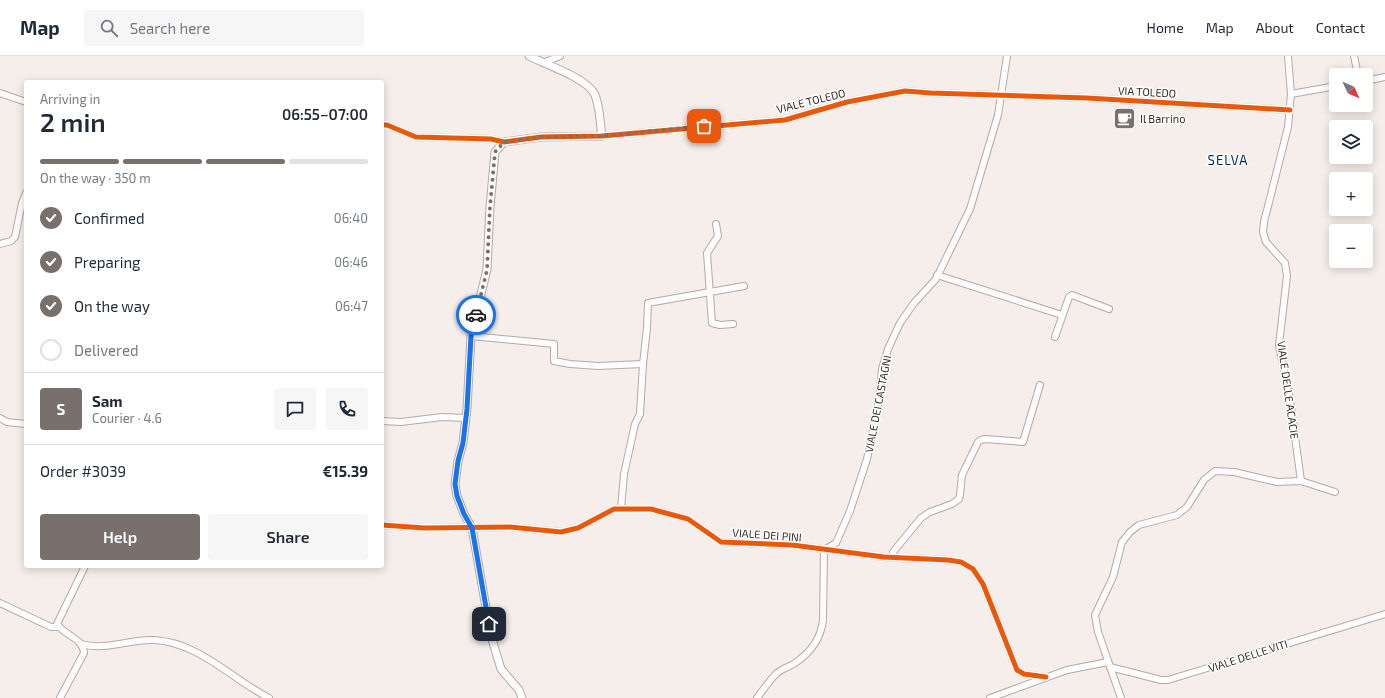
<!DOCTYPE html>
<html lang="en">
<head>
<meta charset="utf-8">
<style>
  body { margin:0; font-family:"Exo 2",sans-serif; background:#f6f6f7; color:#1f2937; height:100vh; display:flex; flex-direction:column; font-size:15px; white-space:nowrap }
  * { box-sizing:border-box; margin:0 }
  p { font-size:13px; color:#747a83 }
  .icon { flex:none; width:22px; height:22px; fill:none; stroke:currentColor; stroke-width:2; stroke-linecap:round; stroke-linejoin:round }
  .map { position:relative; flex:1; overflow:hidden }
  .details { position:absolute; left:24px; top:24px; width:360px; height:488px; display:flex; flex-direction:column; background:#fff; border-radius:4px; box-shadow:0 2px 10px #0003 }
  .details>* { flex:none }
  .needle { width:26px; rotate:134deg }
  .fabs { position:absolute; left:1329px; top:12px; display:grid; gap:8px }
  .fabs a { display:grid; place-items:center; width:44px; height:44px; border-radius:4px; background:#fff; box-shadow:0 2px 10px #0003; font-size:20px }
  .pin { position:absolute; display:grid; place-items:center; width:34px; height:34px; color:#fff; margin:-17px; border-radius:8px; box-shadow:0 2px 6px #0006 }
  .courier { position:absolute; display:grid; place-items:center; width:40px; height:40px; margin:-20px; border:3px solid #1a73e8; border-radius:50%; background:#fff; color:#222; box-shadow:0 1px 5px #0007 }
  .headline em { font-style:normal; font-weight:600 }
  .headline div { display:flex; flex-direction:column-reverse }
  .headline { display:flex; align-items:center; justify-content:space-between; height:68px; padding:0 16px }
  h1 { font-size:26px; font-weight:600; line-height:30px }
  .bar { display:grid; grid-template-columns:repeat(4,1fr); gap:6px 4px; align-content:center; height:48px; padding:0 16px }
  .bar i { height:5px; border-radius:3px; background:#e0e1e3 }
  .bar .on { background:#79706d }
  .bar p { grid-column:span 4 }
  .line { display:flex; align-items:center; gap:10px; padding:0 16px; border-top:1px solid #e0e1e3 }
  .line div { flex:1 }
  .round { display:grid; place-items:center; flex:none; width:42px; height:42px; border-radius:4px; background:#f6f6f7 }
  ol { padding:0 16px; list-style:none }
  li { display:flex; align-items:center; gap:12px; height:44px }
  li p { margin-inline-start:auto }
  li .icon { padding:4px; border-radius:50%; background:#79706d; color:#fff; stroke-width:4 }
  li:last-child { color:#747a83 }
  li i { width:22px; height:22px; border:2px solid #e0e1e3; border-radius:50% }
  .action { display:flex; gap:8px; margin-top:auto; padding:8px 16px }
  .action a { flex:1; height:46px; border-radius:4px; background:#79706d; color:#fff; font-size:16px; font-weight:600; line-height:46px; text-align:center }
  .action a+a { background:#f6f6f7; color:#1f2937 }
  header { display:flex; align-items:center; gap:24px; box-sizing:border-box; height:56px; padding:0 20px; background:#fff; border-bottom:1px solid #e0e1e3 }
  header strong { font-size:19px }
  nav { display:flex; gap:22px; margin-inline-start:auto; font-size:14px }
  .search { width:280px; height:36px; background:#f6f6f7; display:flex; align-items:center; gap:10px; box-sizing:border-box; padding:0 14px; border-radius:4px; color:#747a83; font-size:15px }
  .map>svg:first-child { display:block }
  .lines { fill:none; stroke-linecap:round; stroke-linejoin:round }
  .minor-casing { stroke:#b2aaa7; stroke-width:8 }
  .tertiary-casing { stroke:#b2aaa7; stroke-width:9 }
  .minor { stroke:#fefcfc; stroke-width:6 }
  .tertiary { stroke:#fefcfc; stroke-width:7 }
  .cycleway-casing { stroke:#fff; stroke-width:8 }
  .cycleway { stroke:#e8590c; stroke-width:5 }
  .done { stroke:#79706d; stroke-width:4; stroke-dasharray:0 7.2 }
  .route { stroke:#1a73e8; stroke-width:5 }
  .labels { text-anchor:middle; stroke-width:3; stroke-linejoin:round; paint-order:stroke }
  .street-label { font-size:11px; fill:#362c29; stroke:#fff }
  .poi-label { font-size:11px; fill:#362c29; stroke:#fff; text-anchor:start }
  .quarter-label { font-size:13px; letter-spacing:1px; fill:#002c50; stroke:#fff }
</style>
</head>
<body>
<header>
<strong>Map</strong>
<div class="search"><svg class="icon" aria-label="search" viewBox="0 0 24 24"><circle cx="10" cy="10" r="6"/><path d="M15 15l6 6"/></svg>Search here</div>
<nav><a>Home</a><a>Map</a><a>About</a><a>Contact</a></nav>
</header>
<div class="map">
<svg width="1385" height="642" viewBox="0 0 1385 642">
  <rect width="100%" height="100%" fill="#f6eeeb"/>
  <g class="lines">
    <defs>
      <g id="minor">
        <path d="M1288 0 1291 38 1288 71 1264 166 1263 176 1266 186 1285 207 1287 220 1279 289 1290 344 1301 425"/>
        <path d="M1354 0 1358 19"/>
        <path d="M543 7 560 0"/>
        <path d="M1366 25 1385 21"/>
        <path d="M0 37 26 46"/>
        <path d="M1291 38 1336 30"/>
        <path d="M382 69H387L416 81 491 83 504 86"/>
        <path d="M602 80 785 64 847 46 905 35 931 37 1087 42 1290 54"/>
        <path d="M716 168 718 180 707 197 712 267 720 269 733 268"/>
        <path d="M0 188 11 185 15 181 22 147 26 137"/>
        <path d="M937 219 1062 259"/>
        <path d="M471 280 554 288V305L570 308 598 310 643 308"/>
        <path d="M1055 281 1069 241 1072 239 1109 253"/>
        <path d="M0 362 7 366 26 368"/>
        <path d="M382 365 401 366 442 361 466 362"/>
        <path d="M621 453 624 418 635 368 640 358 643 308 647 272 648 247 744 230"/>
        <path d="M382 469 425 472 510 471 561 476 578 472 614 453H651L688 463 721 486 792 489 884 501 948 504 961 506 973 513 983 528 1017 614 1024 618 1046 621"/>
        <path d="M824 494 836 487 850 455 867 403 879 344 882 313 888 293 900 267 914 247 936 223 970 153 998 59 1007 0"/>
        <path d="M893 501V496L921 462 930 456 952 448 959 443 960 439 962 419 978 386 981 384 985 383 1023 386 1040 329"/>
        <path d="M0 547 51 571H59"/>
        <path d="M81 588C106 595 129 583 154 584 198 586 232 623 269 642"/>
        <path d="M1110 611 1161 624H1168L1385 558"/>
        <path d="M60 642 84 597C83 582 65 580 57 568L85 510"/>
        <path d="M757 642C763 634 769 625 776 618 781 613 789 611 795 607 810 597 821 582 823 564L824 494"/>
        <path d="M990 642 1067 614 1108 606"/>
        <path d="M1121 642 1098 576 1095 559 1113 521 1122 486 1130 476 1139 469 1177 459 1187 451 1204 424 1215 415 1234 416 1277 426 1301 425 1335 436"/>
      </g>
      <path id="tertiary" d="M522 642 519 634 501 613 491 580 472 472 464 458 457 440 455 428 458 405 463 387 467 353 471 280 487 213 490 151 495 96 504 86 541 81 602 80C600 69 600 48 594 37 584 21 547 9 529 0"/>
    </defs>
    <!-- minor casing -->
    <use href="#minor" class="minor-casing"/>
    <!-- tertiary casing -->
    <use href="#tertiary" class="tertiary-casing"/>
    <!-- minor -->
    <use href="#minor" class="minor"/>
    <!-- tertiary -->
    <use href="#tertiary" class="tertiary"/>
    <defs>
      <g id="cycleway">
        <path d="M382 69H387L416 81 491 83 504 86 541 81 602 80 785 64 847 46 905 35 931 37 1087 42 1290 54"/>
        <path d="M382 469 425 472 510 471 561 476 578 472 614 453H651L688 463 721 486 792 489 884 501 948 504 961 506 973 513 983 528 1017 614 1024 618 1046 621"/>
      </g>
    </defs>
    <!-- cycleway casing -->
    <use href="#cycleway" class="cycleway-casing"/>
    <!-- cycleway -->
    <use href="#cycleway" class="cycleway"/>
  </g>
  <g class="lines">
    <!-- done -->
    <path class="done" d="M476 259 487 214 490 151 495 96 504 86 541 81 602 80 704 70"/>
    <!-- route -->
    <path class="route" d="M476 259 471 280 467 353 463 387 458 405 455 428 457 440 464 458 472 472 489 568"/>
  </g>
  <!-- icons -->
  <defs>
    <symbol id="cafe-square" viewBox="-11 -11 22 22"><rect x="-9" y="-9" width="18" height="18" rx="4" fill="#79706d" stroke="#fff"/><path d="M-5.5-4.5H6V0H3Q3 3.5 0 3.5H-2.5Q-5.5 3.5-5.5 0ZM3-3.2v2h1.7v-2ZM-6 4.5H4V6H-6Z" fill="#fff"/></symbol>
  </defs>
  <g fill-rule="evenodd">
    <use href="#cafe-square" x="1112" y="50" width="25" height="25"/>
  </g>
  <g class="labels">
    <!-- street labels -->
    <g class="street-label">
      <text transform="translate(1147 36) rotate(3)" y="4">VIA TOLEDO</text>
      <text transform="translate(811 45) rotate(-14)" y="4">VIALE TOLEDO</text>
      <text transform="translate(1288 334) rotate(82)" y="4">VIALE DELLE ACACIE</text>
      <text transform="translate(878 348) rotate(-79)" y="4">VIALE DEI CASTAGNI</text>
      <text transform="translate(767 479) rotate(4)" y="4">VIALE DEI PINI</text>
      <text transform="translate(1248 600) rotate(-18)" y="4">VIALE DELLE VITI</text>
    </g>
    <!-- poi labels -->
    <g class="poi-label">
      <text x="1140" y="67">Il Barrino</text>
    </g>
    <!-- quarter labels -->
    <g class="quarter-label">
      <text x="1228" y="109">SELVA</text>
    </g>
  </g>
</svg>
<div class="fabs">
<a><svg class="needle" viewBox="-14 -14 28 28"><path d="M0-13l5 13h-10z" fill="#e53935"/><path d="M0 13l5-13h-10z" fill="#747a83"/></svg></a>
<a><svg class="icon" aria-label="layers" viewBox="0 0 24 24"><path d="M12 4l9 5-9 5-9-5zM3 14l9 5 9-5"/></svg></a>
<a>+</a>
<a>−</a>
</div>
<div class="pin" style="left:704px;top:70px;background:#ea580c"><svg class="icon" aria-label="bag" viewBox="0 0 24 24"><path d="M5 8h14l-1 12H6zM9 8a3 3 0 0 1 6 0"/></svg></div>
<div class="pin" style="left:489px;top:568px;background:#1f2937"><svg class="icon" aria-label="home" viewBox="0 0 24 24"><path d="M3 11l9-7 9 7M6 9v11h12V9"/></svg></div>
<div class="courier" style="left:476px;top:259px"><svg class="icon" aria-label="car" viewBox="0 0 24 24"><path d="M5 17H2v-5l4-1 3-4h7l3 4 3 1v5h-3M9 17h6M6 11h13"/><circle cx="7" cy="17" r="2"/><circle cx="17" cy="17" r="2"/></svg></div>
<section class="details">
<div class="headline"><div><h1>2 min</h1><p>Arriving in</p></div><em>06:55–07:00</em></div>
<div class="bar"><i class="on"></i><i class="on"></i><i class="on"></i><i></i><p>On the way · 350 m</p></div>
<ol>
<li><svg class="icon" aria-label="check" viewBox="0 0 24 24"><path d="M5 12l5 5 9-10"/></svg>Confirmed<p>06:40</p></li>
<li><svg class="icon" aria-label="check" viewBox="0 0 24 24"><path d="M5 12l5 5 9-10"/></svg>Preparing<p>06:46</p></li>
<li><svg class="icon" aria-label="check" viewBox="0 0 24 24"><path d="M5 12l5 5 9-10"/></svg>On the way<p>06:47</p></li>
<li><i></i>Delivered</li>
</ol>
<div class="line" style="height:72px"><b class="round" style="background:#79706d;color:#fff">S</b><div><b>Sam</b><p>Courier · 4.6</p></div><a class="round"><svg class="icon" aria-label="chat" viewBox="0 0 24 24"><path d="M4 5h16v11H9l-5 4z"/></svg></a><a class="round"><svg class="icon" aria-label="phone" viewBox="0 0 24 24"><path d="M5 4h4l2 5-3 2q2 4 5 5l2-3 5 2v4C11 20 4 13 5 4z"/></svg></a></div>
<div class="line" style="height:52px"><div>Order #3039</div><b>€15.39</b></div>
<div class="action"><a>Help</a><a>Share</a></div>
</section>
</div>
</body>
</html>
